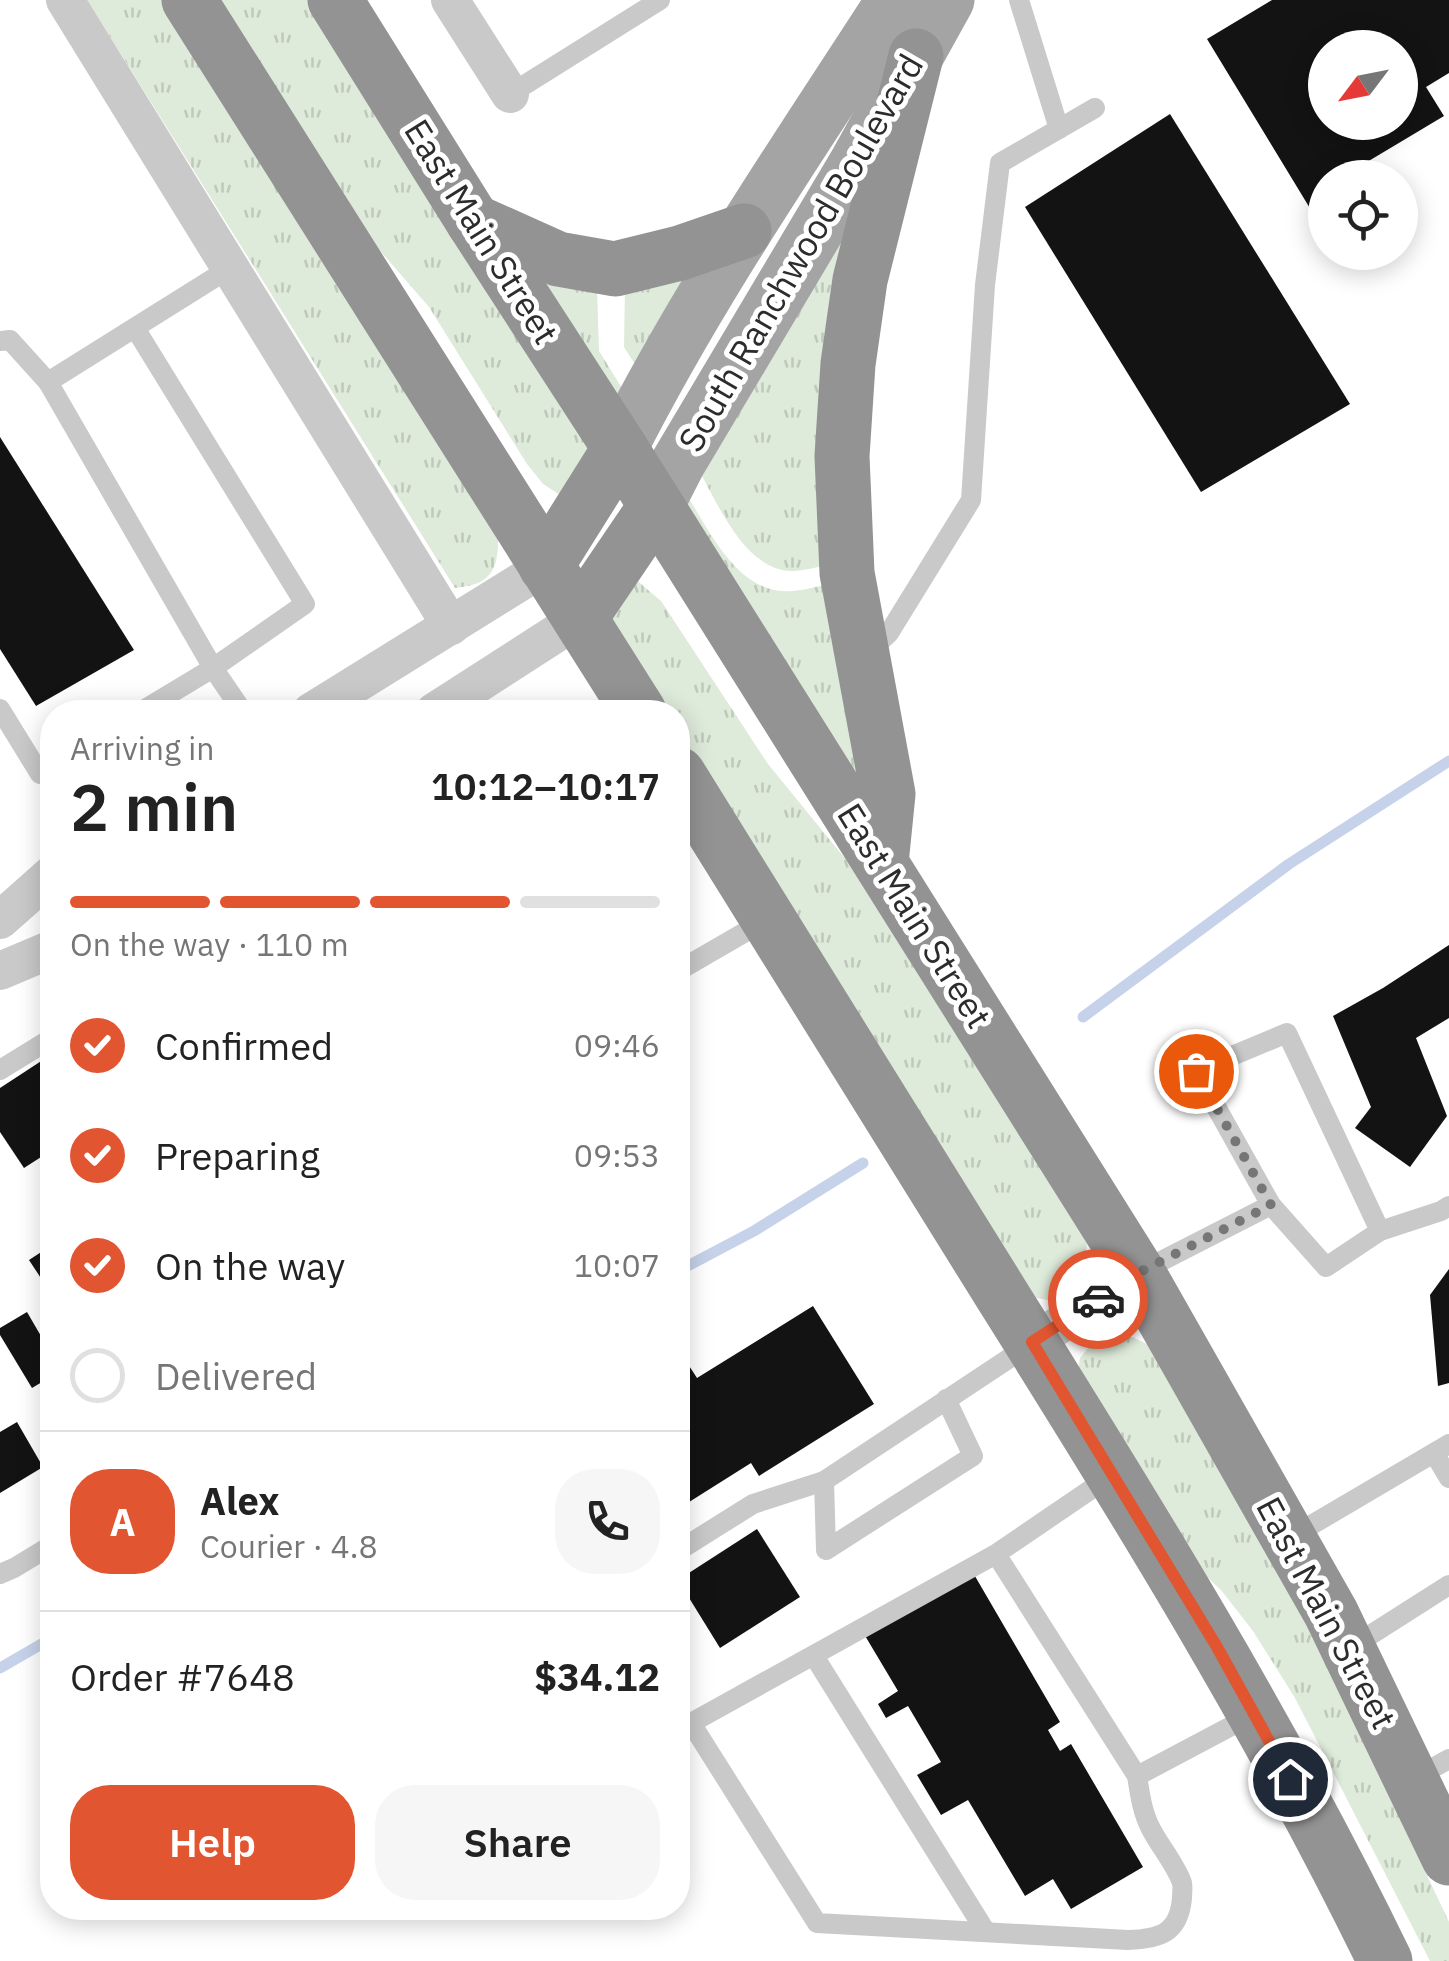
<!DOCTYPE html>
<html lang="en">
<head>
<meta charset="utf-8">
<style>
  body { margin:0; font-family:"IBM Plex Sans",sans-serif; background:#f6f6f6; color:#222; height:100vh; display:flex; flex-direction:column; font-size:38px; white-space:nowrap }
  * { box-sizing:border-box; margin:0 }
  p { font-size:32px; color:#767676 }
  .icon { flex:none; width:55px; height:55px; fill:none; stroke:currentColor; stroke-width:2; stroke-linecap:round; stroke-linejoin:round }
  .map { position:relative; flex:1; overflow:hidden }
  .details { position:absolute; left:40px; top:700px; width:650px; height:1220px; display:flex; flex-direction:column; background:#fff; border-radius:40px; box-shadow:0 5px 25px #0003 }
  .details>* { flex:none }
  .needle { width:65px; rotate:238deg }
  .controls { position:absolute; left:1308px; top:30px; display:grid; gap:20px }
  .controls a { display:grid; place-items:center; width:110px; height:110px; border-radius:50%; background:#fff; box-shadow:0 5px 25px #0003; font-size:50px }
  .pin { position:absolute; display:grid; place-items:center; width:85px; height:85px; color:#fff; margin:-42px; border:5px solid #fff; border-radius:50%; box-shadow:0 2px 10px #0007 }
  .courier { position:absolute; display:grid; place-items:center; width:100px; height:100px; margin:-50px; border:8px solid #e15631; border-radius:50%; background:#fff; color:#222; box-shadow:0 2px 12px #0007 }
  .overview em { font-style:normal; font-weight:600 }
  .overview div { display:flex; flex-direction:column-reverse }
  .overview { display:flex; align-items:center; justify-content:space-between; height:170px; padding:0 30px }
  h1 { font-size:65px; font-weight:600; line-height:75px }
  .bar { display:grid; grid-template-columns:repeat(4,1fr); gap:15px 10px; align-content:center; height:120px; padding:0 30px }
  .bar i { height:12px; border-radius:8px; background:#e0e0e0 }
  .bar .active { background:#e15631 }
  .bar p { grid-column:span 4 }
  .line { display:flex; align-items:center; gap:25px; padding:0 30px; border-top:2px solid #e0e0e0 }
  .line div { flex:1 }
  .round { display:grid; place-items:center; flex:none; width:105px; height:105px; border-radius:40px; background:#f6f6f6 }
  ol { padding:0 30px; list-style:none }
  li { display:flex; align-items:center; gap:30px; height:110px }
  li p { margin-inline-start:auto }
  li .icon { padding:10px; border-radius:50%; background:#e15631; color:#fff; stroke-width:4 }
  li:last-child { color:#767676 }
  li i { width:55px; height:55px; border:5px solid #e0e0e0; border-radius:50% }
  .button { display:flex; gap:20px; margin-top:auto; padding:20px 30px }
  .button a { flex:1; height:115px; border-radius:40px; background:#e15631; color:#fff; font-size:40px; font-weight:600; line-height:115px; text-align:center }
  .button a+a { background:#f6f6f6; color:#222 }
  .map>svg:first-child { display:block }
  .grass { fill:url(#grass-tufts) }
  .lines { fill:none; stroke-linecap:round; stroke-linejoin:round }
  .stream { stroke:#c6d2ea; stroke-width:11 }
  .building { fill:#131313; fill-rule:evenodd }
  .lane { stroke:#c9c9c9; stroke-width:20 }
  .street { stroke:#c9c9c9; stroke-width:38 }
  .primary { stroke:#a4a4a4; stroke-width:55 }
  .highway { stroke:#939393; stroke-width:55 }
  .done { stroke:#767676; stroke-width:10; stroke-dasharray:0 18 }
  .route { stroke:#e15631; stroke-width:12 }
  .labels { text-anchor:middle; stroke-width:10; stroke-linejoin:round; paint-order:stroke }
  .street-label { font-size:35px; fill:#2c2c2c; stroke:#fff }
</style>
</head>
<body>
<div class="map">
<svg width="1449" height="1961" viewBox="0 0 1449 1961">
  <defs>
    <pattern id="grass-tufts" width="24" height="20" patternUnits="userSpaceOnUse" patternTransform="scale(2.5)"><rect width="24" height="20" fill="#deeada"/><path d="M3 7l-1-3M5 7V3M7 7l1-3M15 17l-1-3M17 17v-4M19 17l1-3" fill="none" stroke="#bfc9bb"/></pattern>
  </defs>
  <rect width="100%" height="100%" fill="#fff"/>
  <!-- grass -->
  <g class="grass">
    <path d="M87 0H165L498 533C499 569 492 585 455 588Z"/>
    <path d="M213 0H308L589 450 571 502 543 484 527 464 429 307 343 208Z"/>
    <path d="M867 173 827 565C817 567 806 570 795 571 745 573 718 503 697 467Z"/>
    <path d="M690 274 641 374 624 347 625 287Z"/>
    <path d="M553 277 597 288 599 351 630 401 612 397 544 289Z"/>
    <path d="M684 491C710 530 737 596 793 591 806 590 819 586 832 583L865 801 679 504Z"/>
    <path d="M634 578 661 601 768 764 847 861 1087 1242C1085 1267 1080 1277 1065 1297L1047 1300 1026 1296 1014 1278 678 744V712H658L613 642 612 612Z"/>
    <path d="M1122 1332 1155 1348 1296 1598 1449 1922V1961H1430L1295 1698 1253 1631 1221 1590 1183 1555 1076 1383 1080 1358 1099 1335Z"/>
  </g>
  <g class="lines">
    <!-- stream -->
    <g class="stream">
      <path d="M1083 1017 1289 864 1449 761"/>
      <path d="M678 1271 754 1231 863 1163"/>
      <path d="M0 1668 52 1638"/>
    </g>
  </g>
  <!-- building -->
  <g class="building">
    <path d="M1272 0H1449V73L1426 87 1444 116 1362 165 1370 178H1325V233L1207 39ZM1325 48H1400V122H1325Z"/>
    <path d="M1170 114 1350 404 1201 492 1025 207Z"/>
    <path d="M0 437 134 650 36 706 0 649Z"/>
    <path d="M1449 945V1018L1416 1038 1447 1116 1410 1167 1355 1128 1371 1107 1333 1016 1383 988Z"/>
    <path d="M52 1054V1150L24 1168 0 1132V1088Z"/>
    <path d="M52 1245V1295L29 1260Z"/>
    <path d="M1449 1269V1383L1438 1386 1430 1295Z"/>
    <path d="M813 1306 874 1404 759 1476 751 1463 678 1509V1367L686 1361 697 1378Z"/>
    <path d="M27 1312 52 1355V1376L32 1388 0 1335V1328Z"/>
    <path d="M17 1422 43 1467 0 1493V1432Z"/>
    <path d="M757 1529 800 1597 720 1648 678 1580Z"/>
    <path d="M972 1571 1060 1722 1048 1730 1060 1751 1071 1744 1143 1867 1071 1909 1053 1879 1025 1896 968 1800 941 1815 917 1775 941 1762 908 1706 886 1718 878 1704 898 1691 864 1634Z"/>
  </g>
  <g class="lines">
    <!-- lane -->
    <g class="lane">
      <path d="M1019 0 1059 129"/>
      <path d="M510 94 660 0"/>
      <path d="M230 268 48 382 213 668 243 712"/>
      <path d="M135 328 305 604 213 668 140 712"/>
      <path d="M0 341 10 340 48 382"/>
      <path d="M867 654 889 633 971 500 985 285 1000 163 1095 108"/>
      <path d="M0 709 40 774 52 766"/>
      <path d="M678 971 766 920"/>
      <path d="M0 1070 52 1038"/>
      <path d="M1380 1231 1441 1211 1449 1206"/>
      <path d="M1140 1272 1271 1205 1326 1267 1380 1231 1287 1033 1196 1071 1271 1205"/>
      <path d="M946 1399 973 1456 826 1550 824 1481 1031 1344"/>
      <path d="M1434 1453 1449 1478"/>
      <path d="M1291 1537 1449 1444"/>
      <path d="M678 1551 753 1504 824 1481"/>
      <path d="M996 1554 1137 1776C1140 1794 1142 1812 1151 1829 1159 1845 1176 1865 1182 1883 1183 1887 1182 1894 1182 1898 1179 1933 1160 1939 1128 1940L817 1923 691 1723 996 1554 1112 1475"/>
      <path d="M0 1574 14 1568 52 1545"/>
      <path d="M1350 1648 1449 1585"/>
      <path d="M814 1656 986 1932"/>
      <path d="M1137 1776 1254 1714"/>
      <path d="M1413 1779 1449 1759"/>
    </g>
    <!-- street -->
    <g class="street">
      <path d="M65 0 451 626"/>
      <path d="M450 0 510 94"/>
      <path d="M311 712 546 566"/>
      <path d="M434 712 580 618"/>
      <path d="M0 920 52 874"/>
      <path d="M0 971 52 949"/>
      <path d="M1032 1343 1138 1273"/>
    </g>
    <!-- primary -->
    <g class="primary">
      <path d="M620 448C699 292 799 147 894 0"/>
      <path d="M656 506 678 463 856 164 947 0"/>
    </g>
    <!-- highway -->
    <g class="highway">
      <path d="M189 0 639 712"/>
      <path d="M335 0 473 221 620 448 1138 1273 1331 1613 1449 1858"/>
      <path d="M473 221 558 259 615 269 680 253 744 231"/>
      <path d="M546 566 620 448"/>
      <path d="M580 618 656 506"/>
      <path d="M678 774C787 950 896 1125 1005 1300 1140 1515 1274 1732 1385 1961"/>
      <path d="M881 863 888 794 847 573 842 456 848 364 860 280 916 56"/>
    </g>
  </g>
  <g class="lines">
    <!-- done -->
    <path class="done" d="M1098 1299 1138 1273 1271 1205 1196 1071"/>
    <!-- route -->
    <path class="route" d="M1098 1299 1032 1342 1217 1647 1290 1779"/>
  </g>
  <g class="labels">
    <!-- street labels -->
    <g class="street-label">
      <text transform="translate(481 232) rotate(58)" y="12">East Main Street</text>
      <text transform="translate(801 253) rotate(-60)" y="12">South Ranchwood Boulevard</text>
      <text transform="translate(914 916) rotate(58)" y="12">East Main Street</text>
      <text transform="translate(1326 1613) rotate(62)" y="12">East Main Street</text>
    </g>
  </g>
</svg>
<div class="controls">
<a><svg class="needle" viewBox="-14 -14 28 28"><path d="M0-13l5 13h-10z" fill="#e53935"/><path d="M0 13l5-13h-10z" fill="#767676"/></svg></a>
<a><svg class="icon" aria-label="locate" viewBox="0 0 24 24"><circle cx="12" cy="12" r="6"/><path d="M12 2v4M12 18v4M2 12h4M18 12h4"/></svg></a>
</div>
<div class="pin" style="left:1196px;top:1071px;background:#ea580c"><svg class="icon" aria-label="bag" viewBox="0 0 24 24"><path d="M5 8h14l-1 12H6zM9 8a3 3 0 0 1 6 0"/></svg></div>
<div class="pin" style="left:1290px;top:1779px;background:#1f2937"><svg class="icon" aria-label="home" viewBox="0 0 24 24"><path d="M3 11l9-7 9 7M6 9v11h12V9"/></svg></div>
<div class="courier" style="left:1098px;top:1299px"><svg class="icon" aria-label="car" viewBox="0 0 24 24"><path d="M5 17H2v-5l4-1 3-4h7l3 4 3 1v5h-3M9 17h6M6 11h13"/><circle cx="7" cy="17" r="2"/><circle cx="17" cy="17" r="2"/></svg></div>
<section class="details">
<div class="overview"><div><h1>2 min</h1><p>Arriving in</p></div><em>10:12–10:17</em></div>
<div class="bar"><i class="active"></i><i class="active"></i><i class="active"></i><i></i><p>On the way · 110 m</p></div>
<ol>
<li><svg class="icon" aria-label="check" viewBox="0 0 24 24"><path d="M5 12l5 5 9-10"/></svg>Confirmed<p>09:46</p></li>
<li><svg class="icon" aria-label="check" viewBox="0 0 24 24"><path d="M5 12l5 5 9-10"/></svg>Preparing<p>09:53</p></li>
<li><svg class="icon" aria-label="check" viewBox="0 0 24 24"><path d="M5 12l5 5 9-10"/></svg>On the way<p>10:07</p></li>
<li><i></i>Delivered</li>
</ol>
<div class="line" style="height:180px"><b class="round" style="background:#e15631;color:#fff">A</b><div><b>Alex</b><p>Courier · 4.8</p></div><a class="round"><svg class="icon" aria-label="phone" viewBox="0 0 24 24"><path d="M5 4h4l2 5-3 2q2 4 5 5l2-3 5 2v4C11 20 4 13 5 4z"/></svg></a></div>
<div class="line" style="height:130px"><div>Order #7648</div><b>$34.12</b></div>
<div class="button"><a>Help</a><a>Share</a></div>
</section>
</div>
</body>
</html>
